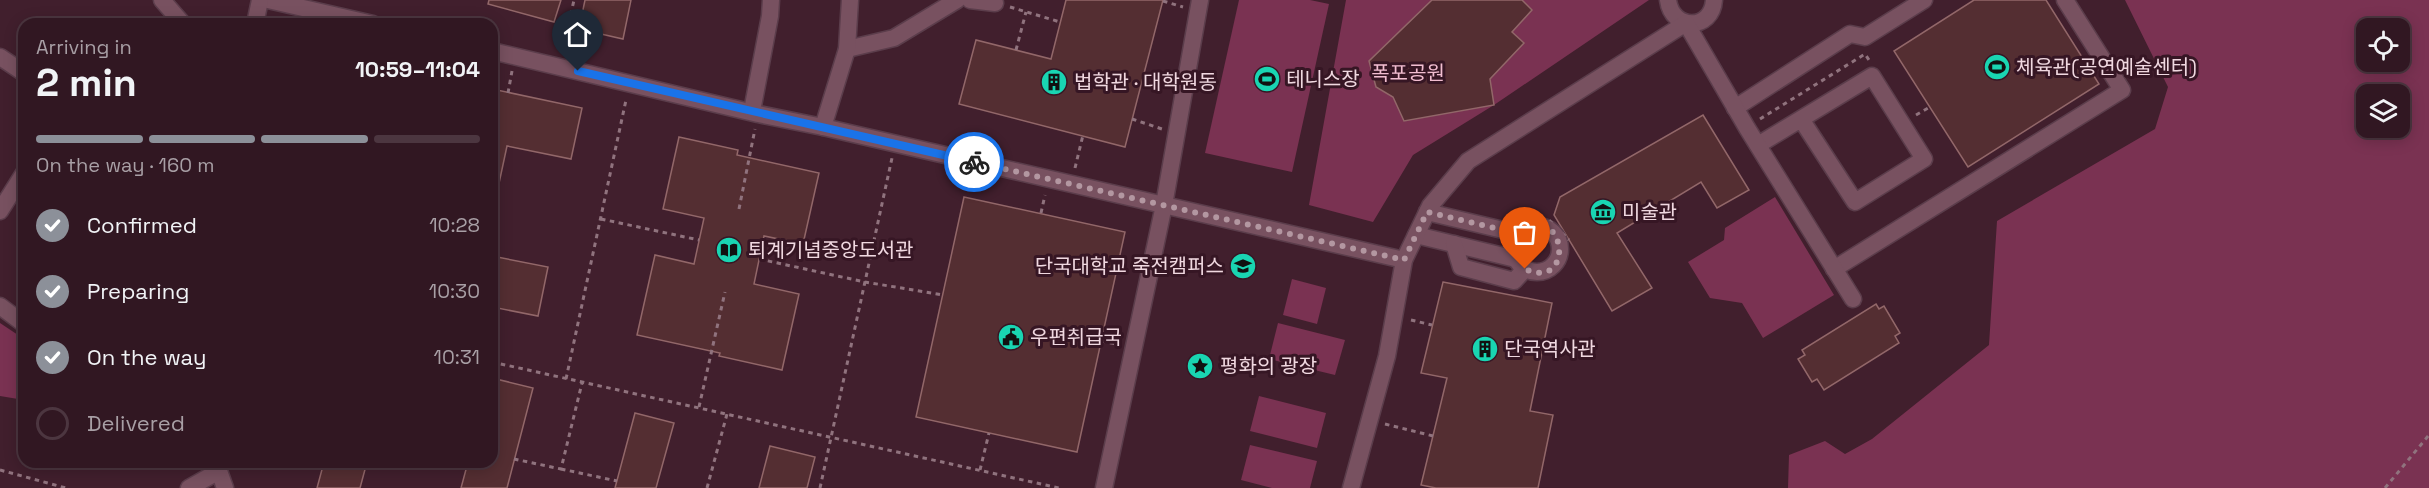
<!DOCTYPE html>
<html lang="en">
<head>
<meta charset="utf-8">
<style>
  body { margin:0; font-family:"Space Grotesk","Noto Sans KR",sans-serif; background:#3d242f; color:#f1f3f6; height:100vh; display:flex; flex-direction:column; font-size:22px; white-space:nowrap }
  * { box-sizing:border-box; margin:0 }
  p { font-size:20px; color:#a89fa5 }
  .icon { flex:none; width:33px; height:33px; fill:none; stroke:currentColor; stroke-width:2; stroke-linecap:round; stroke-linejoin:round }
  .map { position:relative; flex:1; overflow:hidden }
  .panel { position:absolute; left:18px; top:18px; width:480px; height:450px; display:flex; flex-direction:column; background:#311722; border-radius:18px; box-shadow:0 3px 15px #0003,0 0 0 2px #4c3640 }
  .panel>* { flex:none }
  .tools { position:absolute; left:2356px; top:18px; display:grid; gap:12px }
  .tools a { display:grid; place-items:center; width:54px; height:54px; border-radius:12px; background:#311722; box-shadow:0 3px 15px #0003,0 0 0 2px #4c3640; font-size:30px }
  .pin { position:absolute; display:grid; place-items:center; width:51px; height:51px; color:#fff; margin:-62px -26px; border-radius:50% 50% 50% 0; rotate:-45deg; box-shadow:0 0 6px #0007 }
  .pin .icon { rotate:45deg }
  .courier { position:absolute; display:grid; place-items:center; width:60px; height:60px; margin:-30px; border:4px solid #1a73e8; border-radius:50%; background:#fff; color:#222; box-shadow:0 2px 8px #0007 }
  .head em { font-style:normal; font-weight:700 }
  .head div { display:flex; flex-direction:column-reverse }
  .head { display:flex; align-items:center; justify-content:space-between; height:102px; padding:0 18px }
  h1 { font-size:39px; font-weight:700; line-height:45px }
  .bar { display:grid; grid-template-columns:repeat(4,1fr); gap:9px 6px; align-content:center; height:72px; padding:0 18px }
  .bar i { height:8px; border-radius:4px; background:#4c3640 }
  .bar .selected { background:#8c9099 }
  .bar p { grid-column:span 4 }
  ol { padding:0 18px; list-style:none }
  li { display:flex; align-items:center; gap:18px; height:66px }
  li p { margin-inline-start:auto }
  li .icon { padding:6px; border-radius:50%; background:#8c9099; color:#fff; stroke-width:4 }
  li:last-child { color:#a89fa5 }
  li i { width:33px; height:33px; border:3px solid #4c3640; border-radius:50% }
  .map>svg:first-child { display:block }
  .green { fill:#7a3252; fill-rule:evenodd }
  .building { fill:#542e32; stroke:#926769; stroke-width:1.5 }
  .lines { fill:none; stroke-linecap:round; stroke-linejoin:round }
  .minor-casing { stroke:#5b3d4b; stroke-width:19 }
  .path { stroke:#90737e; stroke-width:3; stroke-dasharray:4.5 4.5; stroke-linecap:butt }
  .minor { stroke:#785160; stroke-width:16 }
  .done { stroke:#b397a1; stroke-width:6; stroke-dasharray:0 10.8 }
  .route { stroke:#1a73e8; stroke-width:8 }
  .labels { text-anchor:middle; stroke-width:6; stroke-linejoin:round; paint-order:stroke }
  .poi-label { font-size:20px; fill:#f0d8e0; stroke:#361624; text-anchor:start }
  .park-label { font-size:20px; fill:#f2bed1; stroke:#361624 }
</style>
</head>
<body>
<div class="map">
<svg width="2429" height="488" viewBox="0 0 2429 488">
  <rect width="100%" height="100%" fill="#411f2d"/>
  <!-- green -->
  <g class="green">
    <path d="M1239 0H1310L1329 4 1292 172 1205 153Z"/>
    <path d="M1346 0H1649L1494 105 1413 155 1373 222 1309 205Z"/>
    <path d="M2125 0H2429V488H1788L1789 455 1825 441 1845 454 1872 439 1989 345 1997 221 2155 129 2168 87ZM2367 28H2400V62H2367ZM2367 94H2400V128H2367Z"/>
    <path d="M1775 197 1834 295 1763 338 1742 303 1710 298 1688 262 1724 240 1725 228Z"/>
    <path d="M1292 279 1326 288 1317 324 1283 315Z"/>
    <path d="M0 323 24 339V400L0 396Z"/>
    <path d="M1278 323 1345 340 1335 375 1269 359Z"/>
    <path d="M1259 396 1326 413 1317 448 1250 431Z"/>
    <path d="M1250 445 1317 461 1310 488H1272L1241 480Z"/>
  </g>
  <!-- building -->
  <g class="building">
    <path d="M489 0H561L554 22 488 4Z"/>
    <path d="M585 0H631L623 39 579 29Z"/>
    <path d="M1066 0H1163L1125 147 959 104 976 40 1051 59Z"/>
    <path d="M1432 0H1522L1532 10 1512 32 1524 43 1490 79 1494 105 1404 121 1393 97 1376 87 1369 61Z"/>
    <path d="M1974 0H2046L2099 84 1968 167 1894 51Z"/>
    <path d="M492 89 582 108 571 159 507 146 498 188H492Z"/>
    <path d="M1703 115 1749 190 1717 208 1701 182 1617 233 1652 288 1612 311 1554 215 1560 197Z"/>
    <path d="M679 137 738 150 737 155 819 173 803 244 764 236 754 284 799 294 782 370 719 356 720 353 637 335 655 255 694 264 704 218 663 209Z"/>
    <path d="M964 197 1125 232 1077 452 916 417Z"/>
    <path d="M492 256 548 267 538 316 492 307Z"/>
    <path d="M1443 282 1552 303 1530 411 1553 415 1538 488H1436L1421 485 1447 378 1421 373Z"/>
    <path d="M1876 304 1879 309 1884 306 1900 333 1895 336 1899 343 1824 390 1817 379 1812 382 1798 359 1805 355 1802 350Z"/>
    <path d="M492 378 533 388 507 488H461L468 462H492Z"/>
    <path d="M635 413 674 423 656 488H615Z"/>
    <path d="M770 446 815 457 807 488H759Z"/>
    <path d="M324 462H367L360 488H317Z"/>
  </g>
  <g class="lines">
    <defs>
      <g id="minor">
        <path d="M162 0 183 24"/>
        <path d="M268 0 373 24"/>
        <path d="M970 0 995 3"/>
        <path d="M1668 0C1672 31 1712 31 1714 0"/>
        <path d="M255 24 260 0"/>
        <path d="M847 49 894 38 957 0"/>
        <path d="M492 51 758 114 823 127 1404 260"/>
        <path d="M0 57 24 73"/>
        <path d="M1735 108 1850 34 1865 37 1924 0"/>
        <path d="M752 111 770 16 771 0"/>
        <path d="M823 127 847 49 850 0"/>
        <path d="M1758 145C1796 122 1834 99 1872 76L1924 159 1855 202 1801 119"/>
        <path d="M0 211 24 173"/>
        <path d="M1427 212 1520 234"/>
        <circle cx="1537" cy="249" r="23"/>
        <path d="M1416 235 1516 259"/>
        <path d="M1454 244 1461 267 1514 281 1525 269"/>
        <path d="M1834 269 2122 90 2065 0"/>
        <path d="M0 306 24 324"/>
        <path d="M219 462V471L225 488"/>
        <path d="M189 488 219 471"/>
        <path d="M1104 488 1164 205 1200 0"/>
        <path d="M1351 488 1387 356 1404 260 1430 206 1468 161 1686 23 1747 128 1853 299"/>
      </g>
    </defs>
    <!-- minor casing -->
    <use href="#minor" class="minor-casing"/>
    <!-- path -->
    <g class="path">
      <path d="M1163 1 1183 7"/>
      <path d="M1010 7 1060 22"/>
      <path d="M563 50 574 0"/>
      <path d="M1016 50 1026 12"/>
      <path d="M508 93 512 71"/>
      <path d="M1916 115 1930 107"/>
      <path d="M1132 119 1162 129"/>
      <path d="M1760 119 1865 54 1869 60"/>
      <path d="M1075 168 1083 135"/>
      <path d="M739 209 755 129"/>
      <path d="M1041 213 1045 195"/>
      <path d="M601 219 699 240"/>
      <path d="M1532 222 1548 219 1569 240"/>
      <path d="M759 259 865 282 943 295"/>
      <path d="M1411 320 1432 325"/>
      <path d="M1101 341 1117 344"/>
      <path d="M492 362 1059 488"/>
      <path d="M566 379 626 100"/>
      <path d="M699 407 725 292"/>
      <path d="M1385 424 1433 436"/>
      <path d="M514 459 561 469 582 383"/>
      <path d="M561 469 617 481"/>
      <path d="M0 470 66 488"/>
      <path d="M980 470 989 433"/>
      <path d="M707 488 727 414"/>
      <path d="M820 488 892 158"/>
      <path d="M2385 488 2429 435"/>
    </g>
    <!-- minor -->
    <use href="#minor" class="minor"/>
  </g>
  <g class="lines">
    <!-- done -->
    <path class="done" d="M974 162 1404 260 1427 212 1520 234C1565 198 1577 292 1525 269"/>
    <!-- route -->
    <path class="route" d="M578 71 974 162"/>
  </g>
  <!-- icons -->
  <defs>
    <symbol id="stadium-disc" viewBox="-11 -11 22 22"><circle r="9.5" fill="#19d5b2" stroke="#361624"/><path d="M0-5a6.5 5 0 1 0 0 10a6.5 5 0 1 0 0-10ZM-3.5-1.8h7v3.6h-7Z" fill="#111"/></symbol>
    <symbol id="building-disc" viewBox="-11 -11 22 22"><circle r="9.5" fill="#19d5b2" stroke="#361624"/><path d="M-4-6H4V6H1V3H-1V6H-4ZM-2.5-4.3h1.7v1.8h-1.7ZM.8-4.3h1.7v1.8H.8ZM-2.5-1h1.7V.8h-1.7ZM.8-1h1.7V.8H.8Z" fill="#111"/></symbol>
    <symbol id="museum-disc" viewBox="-11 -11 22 22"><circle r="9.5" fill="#19d5b2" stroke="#361624"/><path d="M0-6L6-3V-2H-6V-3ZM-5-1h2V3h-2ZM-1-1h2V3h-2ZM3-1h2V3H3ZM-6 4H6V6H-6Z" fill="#111"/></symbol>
    <symbol id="library-disc" viewBox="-11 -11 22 22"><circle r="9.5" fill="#19d5b2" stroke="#361624"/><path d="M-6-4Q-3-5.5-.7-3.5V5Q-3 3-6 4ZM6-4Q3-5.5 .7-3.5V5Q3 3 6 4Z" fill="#111"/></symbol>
    <symbol id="university-disc" viewBox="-11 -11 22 22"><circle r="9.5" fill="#19d5b2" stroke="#361624"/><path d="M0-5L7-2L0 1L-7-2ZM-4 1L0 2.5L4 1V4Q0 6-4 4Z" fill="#111"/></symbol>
    <symbol id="civic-disc" viewBox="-11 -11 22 22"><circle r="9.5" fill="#19d5b2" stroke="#361624"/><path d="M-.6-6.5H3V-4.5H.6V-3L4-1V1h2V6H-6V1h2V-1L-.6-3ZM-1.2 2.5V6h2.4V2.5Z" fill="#111"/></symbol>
    <symbol id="sight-disc" viewBox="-11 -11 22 22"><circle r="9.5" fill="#19d5b2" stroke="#361624"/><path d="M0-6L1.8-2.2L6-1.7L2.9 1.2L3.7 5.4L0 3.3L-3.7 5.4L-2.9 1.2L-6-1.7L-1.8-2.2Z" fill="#111"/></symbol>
  </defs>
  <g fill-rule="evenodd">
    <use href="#stadium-disc" x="1982" y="52" width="30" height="30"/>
    <use href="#stadium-disc" x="1252" y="64" width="30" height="30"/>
    <use href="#building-disc" x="1039" y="67" width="30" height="30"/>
    <use href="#museum-disc" x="1588" y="197" width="30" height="30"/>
    <use href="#library-disc" x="714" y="235" width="30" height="30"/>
    <use href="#university-disc" x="1228" y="251" width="30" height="30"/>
    <use href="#civic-disc" x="996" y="322" width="30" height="30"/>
    <use href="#building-disc" x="1470" y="334" width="30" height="30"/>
    <use href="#sight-disc" x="1185" y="351" width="30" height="30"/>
  </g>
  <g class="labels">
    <!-- poi labels -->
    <g class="poi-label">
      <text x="2016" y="74">체육관(공연예술센터)</text>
      <text x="1286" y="86">테니스장</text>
      <text x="1074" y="89">법학관 · 대학원동</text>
      <text x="1622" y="219">미술관</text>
      <text x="748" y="257">퇴계기념중앙도서관</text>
      <text x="1224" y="273" text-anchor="end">단국대학교 죽전캠퍼스</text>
      <text x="1030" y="344">우편취급국</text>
      <text x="1504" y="356">단국역사관</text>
      <text x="1220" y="373">평화의 광장</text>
    </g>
    <!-- park labels -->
    <g class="park-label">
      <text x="1408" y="80">폭포공원</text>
    </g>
  </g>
</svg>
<div class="tools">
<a><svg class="icon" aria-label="locate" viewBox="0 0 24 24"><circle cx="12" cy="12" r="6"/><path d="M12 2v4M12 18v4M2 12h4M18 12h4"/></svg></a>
<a><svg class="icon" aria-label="layers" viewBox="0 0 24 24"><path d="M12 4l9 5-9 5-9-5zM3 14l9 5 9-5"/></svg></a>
</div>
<div class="pin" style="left:1525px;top:269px;background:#ea580c"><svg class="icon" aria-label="bag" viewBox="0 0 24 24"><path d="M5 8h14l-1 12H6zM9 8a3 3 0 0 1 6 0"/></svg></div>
<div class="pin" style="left:578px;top:71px;background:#1f2937"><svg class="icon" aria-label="home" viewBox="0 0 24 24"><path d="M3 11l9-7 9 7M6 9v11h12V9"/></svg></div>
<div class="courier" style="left:974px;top:162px"><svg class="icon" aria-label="bike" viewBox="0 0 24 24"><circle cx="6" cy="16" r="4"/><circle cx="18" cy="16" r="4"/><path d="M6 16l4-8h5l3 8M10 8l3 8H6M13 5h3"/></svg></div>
<section class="panel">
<div class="head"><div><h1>2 min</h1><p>Arriving in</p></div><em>10:59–11:04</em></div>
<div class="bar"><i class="selected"></i><i class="selected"></i><i class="selected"></i><i></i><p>On the way · 160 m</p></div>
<ol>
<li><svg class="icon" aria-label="check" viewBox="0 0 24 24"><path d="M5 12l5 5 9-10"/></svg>Confirmed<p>10:28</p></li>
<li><svg class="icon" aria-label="check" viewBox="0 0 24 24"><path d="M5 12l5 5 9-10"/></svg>Preparing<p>10:30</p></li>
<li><svg class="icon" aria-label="check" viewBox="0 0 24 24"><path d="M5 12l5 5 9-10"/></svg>On the way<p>10:31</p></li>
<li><i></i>Delivered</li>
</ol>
</section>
</div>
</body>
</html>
